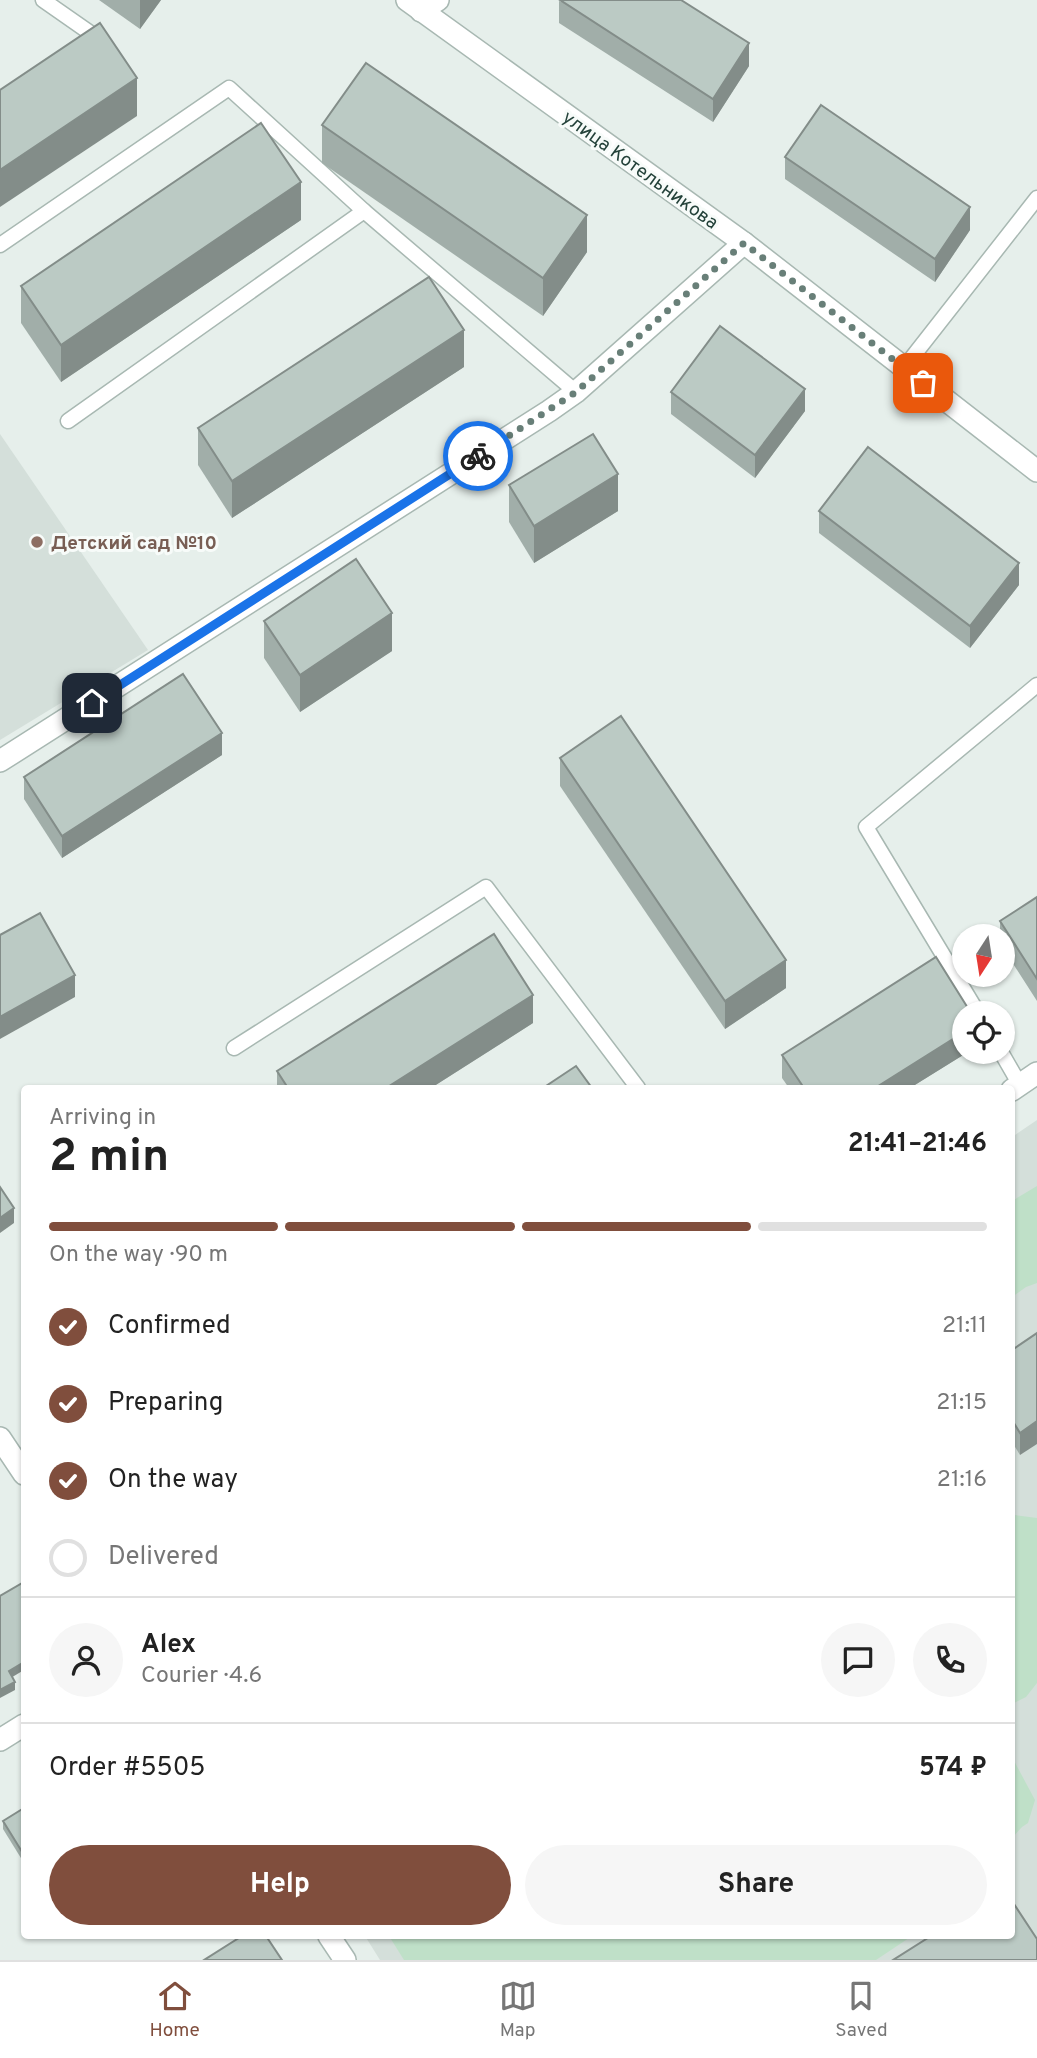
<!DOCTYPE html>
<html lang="en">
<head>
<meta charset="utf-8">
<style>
  body { margin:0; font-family:Overpass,sans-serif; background:#f6f6f6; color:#222; height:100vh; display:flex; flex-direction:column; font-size:26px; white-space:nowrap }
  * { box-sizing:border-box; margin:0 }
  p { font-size:23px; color:#767676 }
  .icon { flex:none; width:38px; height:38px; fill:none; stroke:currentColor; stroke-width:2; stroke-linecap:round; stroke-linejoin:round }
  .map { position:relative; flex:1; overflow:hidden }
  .details { position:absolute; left:21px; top:1085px; width:994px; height:854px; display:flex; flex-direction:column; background:#fff; border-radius:7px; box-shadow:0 2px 5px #0004 }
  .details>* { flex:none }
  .needle { width:46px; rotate:192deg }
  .buttons { position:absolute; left:952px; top:924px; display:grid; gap:14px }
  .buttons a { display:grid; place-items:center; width:63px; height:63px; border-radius:50%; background:#fff; box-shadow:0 2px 5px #0004; font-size:35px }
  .pin { position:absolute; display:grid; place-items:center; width:60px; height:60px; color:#fff; margin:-30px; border-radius:14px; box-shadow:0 4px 10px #0006 }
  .courier { position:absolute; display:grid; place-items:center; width:70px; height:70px; margin:-35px; border:5px solid #1a73e8; border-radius:50%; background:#fff; color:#222; box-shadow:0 2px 9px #0007 }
  .head em { font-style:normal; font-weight:700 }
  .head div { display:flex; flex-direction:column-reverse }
  .head { display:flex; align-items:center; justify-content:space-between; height:119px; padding:0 28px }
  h1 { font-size:46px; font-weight:700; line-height:52px }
  .bar { display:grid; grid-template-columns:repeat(4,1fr); gap:10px 7px; align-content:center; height:84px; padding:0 28px }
  .bar i { height:9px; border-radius:5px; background:#e0e0e0 }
  .bar .selected { background:#804e3d }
  .bar p { grid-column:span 4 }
  .line { display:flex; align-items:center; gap:18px; padding:0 28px; border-top:2px solid #e0e0e0 }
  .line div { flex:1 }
  .round { display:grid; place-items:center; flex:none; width:74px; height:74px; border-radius:37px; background:#f6f6f6 }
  ol { padding:0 28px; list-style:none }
  li { display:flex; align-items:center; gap:21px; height:77px }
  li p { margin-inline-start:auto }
  li .icon { padding:7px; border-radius:50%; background:#804e3d; color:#fff; stroke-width:4 }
  li:last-child { color:#767676 }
  li i { width:38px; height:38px; border:4px solid #e0e0e0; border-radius:50% }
  .primary-button { display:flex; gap:14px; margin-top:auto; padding:14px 28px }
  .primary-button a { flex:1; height:80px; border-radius:42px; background:#804e3d; color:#fff; font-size:28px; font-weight:700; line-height:80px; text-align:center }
  .primary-button a+a { background:#f6f6f6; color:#222 }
  .tabs { display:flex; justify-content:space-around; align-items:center; height:98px; border-top:2px solid #e0e0e0; background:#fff; font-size:19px; color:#767676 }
  .tabs a { display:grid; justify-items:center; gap:4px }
  .tabs .selected { color:#804e3d }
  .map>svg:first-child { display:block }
  .built { fill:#d4dfda }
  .green { fill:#bfe0c8 }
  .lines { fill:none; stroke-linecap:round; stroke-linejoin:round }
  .service-casing { stroke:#a8b8b2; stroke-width:17 }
  .minor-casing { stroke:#a8b8b2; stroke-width:24 }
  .tertiary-casing { stroke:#a8b8b2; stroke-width:24 }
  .service { stroke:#fff; stroke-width:14 }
  .minor { stroke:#fff; stroke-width:21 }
  .tertiary { stroke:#fff; stroke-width:21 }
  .wall { fill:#a1aea9 }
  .shaded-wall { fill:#838d89 }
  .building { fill:#bbcac4; stroke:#838d89; stroke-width:2 }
  .done { stroke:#687f78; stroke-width:7; stroke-dasharray:0 12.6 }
  .route { stroke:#1a73e8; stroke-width:9 }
  .education-dot { fill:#8d6e63; stroke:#f7fbf9; stroke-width:2.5 }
  .labels { text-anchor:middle; stroke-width:6; stroke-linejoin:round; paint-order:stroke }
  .street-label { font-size:19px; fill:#24423a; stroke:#f7fbf9 }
  .education-label { font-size:19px; font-weight:bold; fill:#785e54; stroke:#f7fbf9; text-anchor:start }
</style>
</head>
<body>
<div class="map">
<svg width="1037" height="1960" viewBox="0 0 1037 1960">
  <rect width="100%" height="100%" fill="#e6efeb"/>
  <!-- built -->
  <g class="built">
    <path d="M0 434 148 650 0 740Z"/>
    <path d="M1037 1120V1960H380L365 1936H1012V1137Z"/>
  </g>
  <!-- green -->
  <g class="green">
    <path d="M1037 1186V1283L1026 1287 1012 1297V1201Z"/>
    <path d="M1015 1515 1037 1518V1683L1026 1697 1012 1704V1516Z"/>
    <path d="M1012 1757 1035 1800 1028 1823 1022 1827 1012 1838Z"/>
    <path d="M389 1936H912L876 1960H404Z"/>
  </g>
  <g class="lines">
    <defs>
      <g id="service">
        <path d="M43 0 96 37"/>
        <path d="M0 245 229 88 364 211 576 392"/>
        <path d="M903 369 1037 198"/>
        <path d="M68 421 364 211"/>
        <path d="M978 1013 866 827 1037 685"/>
        <path d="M234 1048 486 887 638 1088"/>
        <path d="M1001 1052 1020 1085"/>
      </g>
      <g id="minor">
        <path d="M421 11 438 0"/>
        <path d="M0 761 549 411 576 392 744 243"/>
        <path d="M1012 1090 1037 1073"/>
        <path d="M0 1438 24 1474"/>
        <path d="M0 1740 24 1725"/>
        <path d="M329 1936 345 1960"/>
      </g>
      <path id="tertiary" d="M407 0 744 243 1037 471"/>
    </defs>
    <!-- service casing -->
    <use href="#service" class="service-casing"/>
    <!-- minor casing -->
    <use href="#minor" class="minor-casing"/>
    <!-- tertiary casing -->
    <use href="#tertiary" class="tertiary-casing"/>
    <!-- service -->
    <use href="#service" class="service"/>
    <!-- minor -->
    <use href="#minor" class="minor"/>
    <!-- tertiary -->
    <use href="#tertiary" class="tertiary"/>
  </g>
  <!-- wall -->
  <g class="wall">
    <path d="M99 0H161L140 29Z"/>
    <path d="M559 1 749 66 713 122 559 23Z"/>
    <path d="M322 125 587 252 543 316 322 163Z"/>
    <path d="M785 157 970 230 935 282 785 179Z"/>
    <path d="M301 220 61 382 21 323V286Z"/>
    <path d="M464 367 232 518 198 465V428Z"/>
    <path d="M671 392 805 411 755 478 671 414Z"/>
    <path d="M509 485 618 511 534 563 509 522Z"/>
    <path d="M819 511 1019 585 970 648 819 533Z"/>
    <path d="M264 621 392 651 300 712 264 658Z"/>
    <path d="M222 755 62 858 24 799V777Z"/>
    <path d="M560 758 786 988 725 1029 560 786Z"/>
    <path d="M1037 897V1001L1003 948V936H1000V921Z"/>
    <path d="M533 1023 431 1088H277V1071Z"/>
    <path d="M968 1052 910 1088H789L782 1078V1055Z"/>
    <path d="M1037 1333 1020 1455 1012 1442V1350Z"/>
    <path d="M24 1808V1863L3 1829V1821Z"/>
  </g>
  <!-- shaded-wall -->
  <g class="shaded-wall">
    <path d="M140 0H161L140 29Z"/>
    <path d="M749 43V66L713 122V99Z"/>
    <path d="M137 78V116L0 207V170Z"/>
    <path d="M301 182V220L61 382V345Z"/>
    <path d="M970 207V230L935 282V259Z"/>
    <path d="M587 215V252L543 316V278Z"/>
    <path d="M464 330V367L232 518V481Z"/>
    <path d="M805 389V411L755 478V455Z"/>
    <path d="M618 474V511L534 563V526Z"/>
    <path d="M1019 563V585L970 648V626Z"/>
    <path d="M392 613V651L300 712V675Z"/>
    <path d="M222 733V755L62 858V836Z"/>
    <path d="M786 960V988L725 1029V1001Z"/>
    <path d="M75 975V997L0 1039V1017Z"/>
    <path d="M533 995V1023L431 1088H386Z"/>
    <path d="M964 1032V1052H968L910 1088H875Z"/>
    <path d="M14 1208V1223L0 1233V1218Z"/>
    <path d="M1037 1421V1444L1020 1455V1433Z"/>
    <path d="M24 1662V1670L9 1679V1671Z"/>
    <path d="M15 1682V1690L0 1698V1690Z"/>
  </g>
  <!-- building -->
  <g class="building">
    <path d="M560 0H681L749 43 713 99Z"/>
    <path d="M100 23 137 78 0 170V90Z"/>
    <path d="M366 63 587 215 543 278 322 125Z"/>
    <path d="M821 105 970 207 935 259 785 157Z"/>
    <path d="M261 123 301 182 61 345 21 286Z"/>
    <path d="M429 277 464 330 232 481 198 428Z"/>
    <path d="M720 326 805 389 755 455 671 392Z"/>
    <path d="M593 434 618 474 534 526 509 485Z"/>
    <path d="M868 447 1019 563 970 626 819 511Z"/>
    <path d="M356 559 392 613 300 675 264 621Z"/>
    <path d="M183 674 222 733 62 836 24 777Z"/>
    <path d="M621 716 786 960 725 1001 560 758Z"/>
    <path d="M1037 897V979L1000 921Z"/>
    <path d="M40 913 75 975 0 1017V935Z"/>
    <path d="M494 934 533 995 386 1088H288L277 1071Z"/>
    <path d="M936 957 971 1013H964V1032L875 1088H804L782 1055Z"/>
    <path d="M576 1066 592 1088H543Z"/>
    <path d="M0 1187 14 1208 0 1218Z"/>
    <path d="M1037 1333V1421L1020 1433 1012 1420V1350Z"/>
    <path d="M24 1582V1662L9 1671 15 1682 0 1690V1596Z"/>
    <path d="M24 1808V1855L3 1821Z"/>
    <path d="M1012 1901 1037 1939V1960H893L931 1936H1012Z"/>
    <path d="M242 1936H266L282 1960H204Z"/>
  </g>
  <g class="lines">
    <!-- done -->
    <path class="done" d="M478 456 576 392 744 243 923 383"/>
    <!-- route -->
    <path class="route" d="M92 703 478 456"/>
  </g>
  <!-- markers -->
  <circle class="education-dot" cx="37" cy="542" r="7"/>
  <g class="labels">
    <!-- street labels -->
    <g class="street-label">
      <text transform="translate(641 169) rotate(36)" y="7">улица Котельникова</text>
    </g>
    <!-- education labels -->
    <g class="education-label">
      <text x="51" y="549">Детский сад №10</text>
    </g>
  </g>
</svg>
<div class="buttons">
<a><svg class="needle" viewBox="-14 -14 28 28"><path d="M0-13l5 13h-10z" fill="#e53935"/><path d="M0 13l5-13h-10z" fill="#767676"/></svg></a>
<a><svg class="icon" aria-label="locate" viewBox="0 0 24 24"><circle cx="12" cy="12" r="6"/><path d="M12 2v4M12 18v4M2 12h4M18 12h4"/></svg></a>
</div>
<div class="pin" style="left:923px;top:383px;background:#ea580c"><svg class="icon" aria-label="bag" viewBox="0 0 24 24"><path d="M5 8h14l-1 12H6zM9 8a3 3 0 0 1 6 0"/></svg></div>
<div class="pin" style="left:92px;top:703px;background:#1f2937"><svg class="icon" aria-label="home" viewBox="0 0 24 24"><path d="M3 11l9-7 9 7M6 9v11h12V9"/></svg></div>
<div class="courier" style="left:478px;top:456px"><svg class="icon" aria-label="bike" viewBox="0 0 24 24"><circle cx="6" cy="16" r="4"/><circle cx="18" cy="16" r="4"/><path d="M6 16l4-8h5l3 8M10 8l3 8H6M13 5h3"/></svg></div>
<section class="details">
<div class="head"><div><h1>2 min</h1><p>Arriving in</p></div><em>21:41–21:46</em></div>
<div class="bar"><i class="selected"></i><i class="selected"></i><i class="selected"></i><i></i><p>On the way · 90 m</p></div>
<ol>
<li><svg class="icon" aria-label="check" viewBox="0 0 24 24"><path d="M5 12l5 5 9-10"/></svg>Confirmed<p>21:11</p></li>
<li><svg class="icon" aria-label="check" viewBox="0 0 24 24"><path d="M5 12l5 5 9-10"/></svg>Preparing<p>21:15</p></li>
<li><svg class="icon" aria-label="check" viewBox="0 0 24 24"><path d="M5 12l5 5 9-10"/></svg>On the way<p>21:16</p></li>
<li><i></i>Delivered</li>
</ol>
<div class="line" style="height:126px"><a class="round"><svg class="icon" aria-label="person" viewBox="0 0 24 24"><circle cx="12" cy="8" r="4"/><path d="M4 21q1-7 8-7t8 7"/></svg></a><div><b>Alex</b><p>Courier · 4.6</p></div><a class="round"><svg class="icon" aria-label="chat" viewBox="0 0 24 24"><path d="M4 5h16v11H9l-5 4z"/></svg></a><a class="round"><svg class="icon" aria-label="phone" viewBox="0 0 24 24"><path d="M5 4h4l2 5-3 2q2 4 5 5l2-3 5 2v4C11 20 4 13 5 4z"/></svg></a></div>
<div class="line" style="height:91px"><div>Order #5505</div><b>574 ₽</b></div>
<div class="primary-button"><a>Help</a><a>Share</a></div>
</section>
</div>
<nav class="tabs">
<a class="selected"><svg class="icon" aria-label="home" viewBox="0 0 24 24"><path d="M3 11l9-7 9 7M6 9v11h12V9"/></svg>Home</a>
<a><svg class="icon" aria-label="map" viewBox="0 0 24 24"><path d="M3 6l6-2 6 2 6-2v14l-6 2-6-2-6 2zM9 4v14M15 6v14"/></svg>Map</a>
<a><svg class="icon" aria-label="saved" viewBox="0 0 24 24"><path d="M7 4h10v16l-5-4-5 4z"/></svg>Saved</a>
</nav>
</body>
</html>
